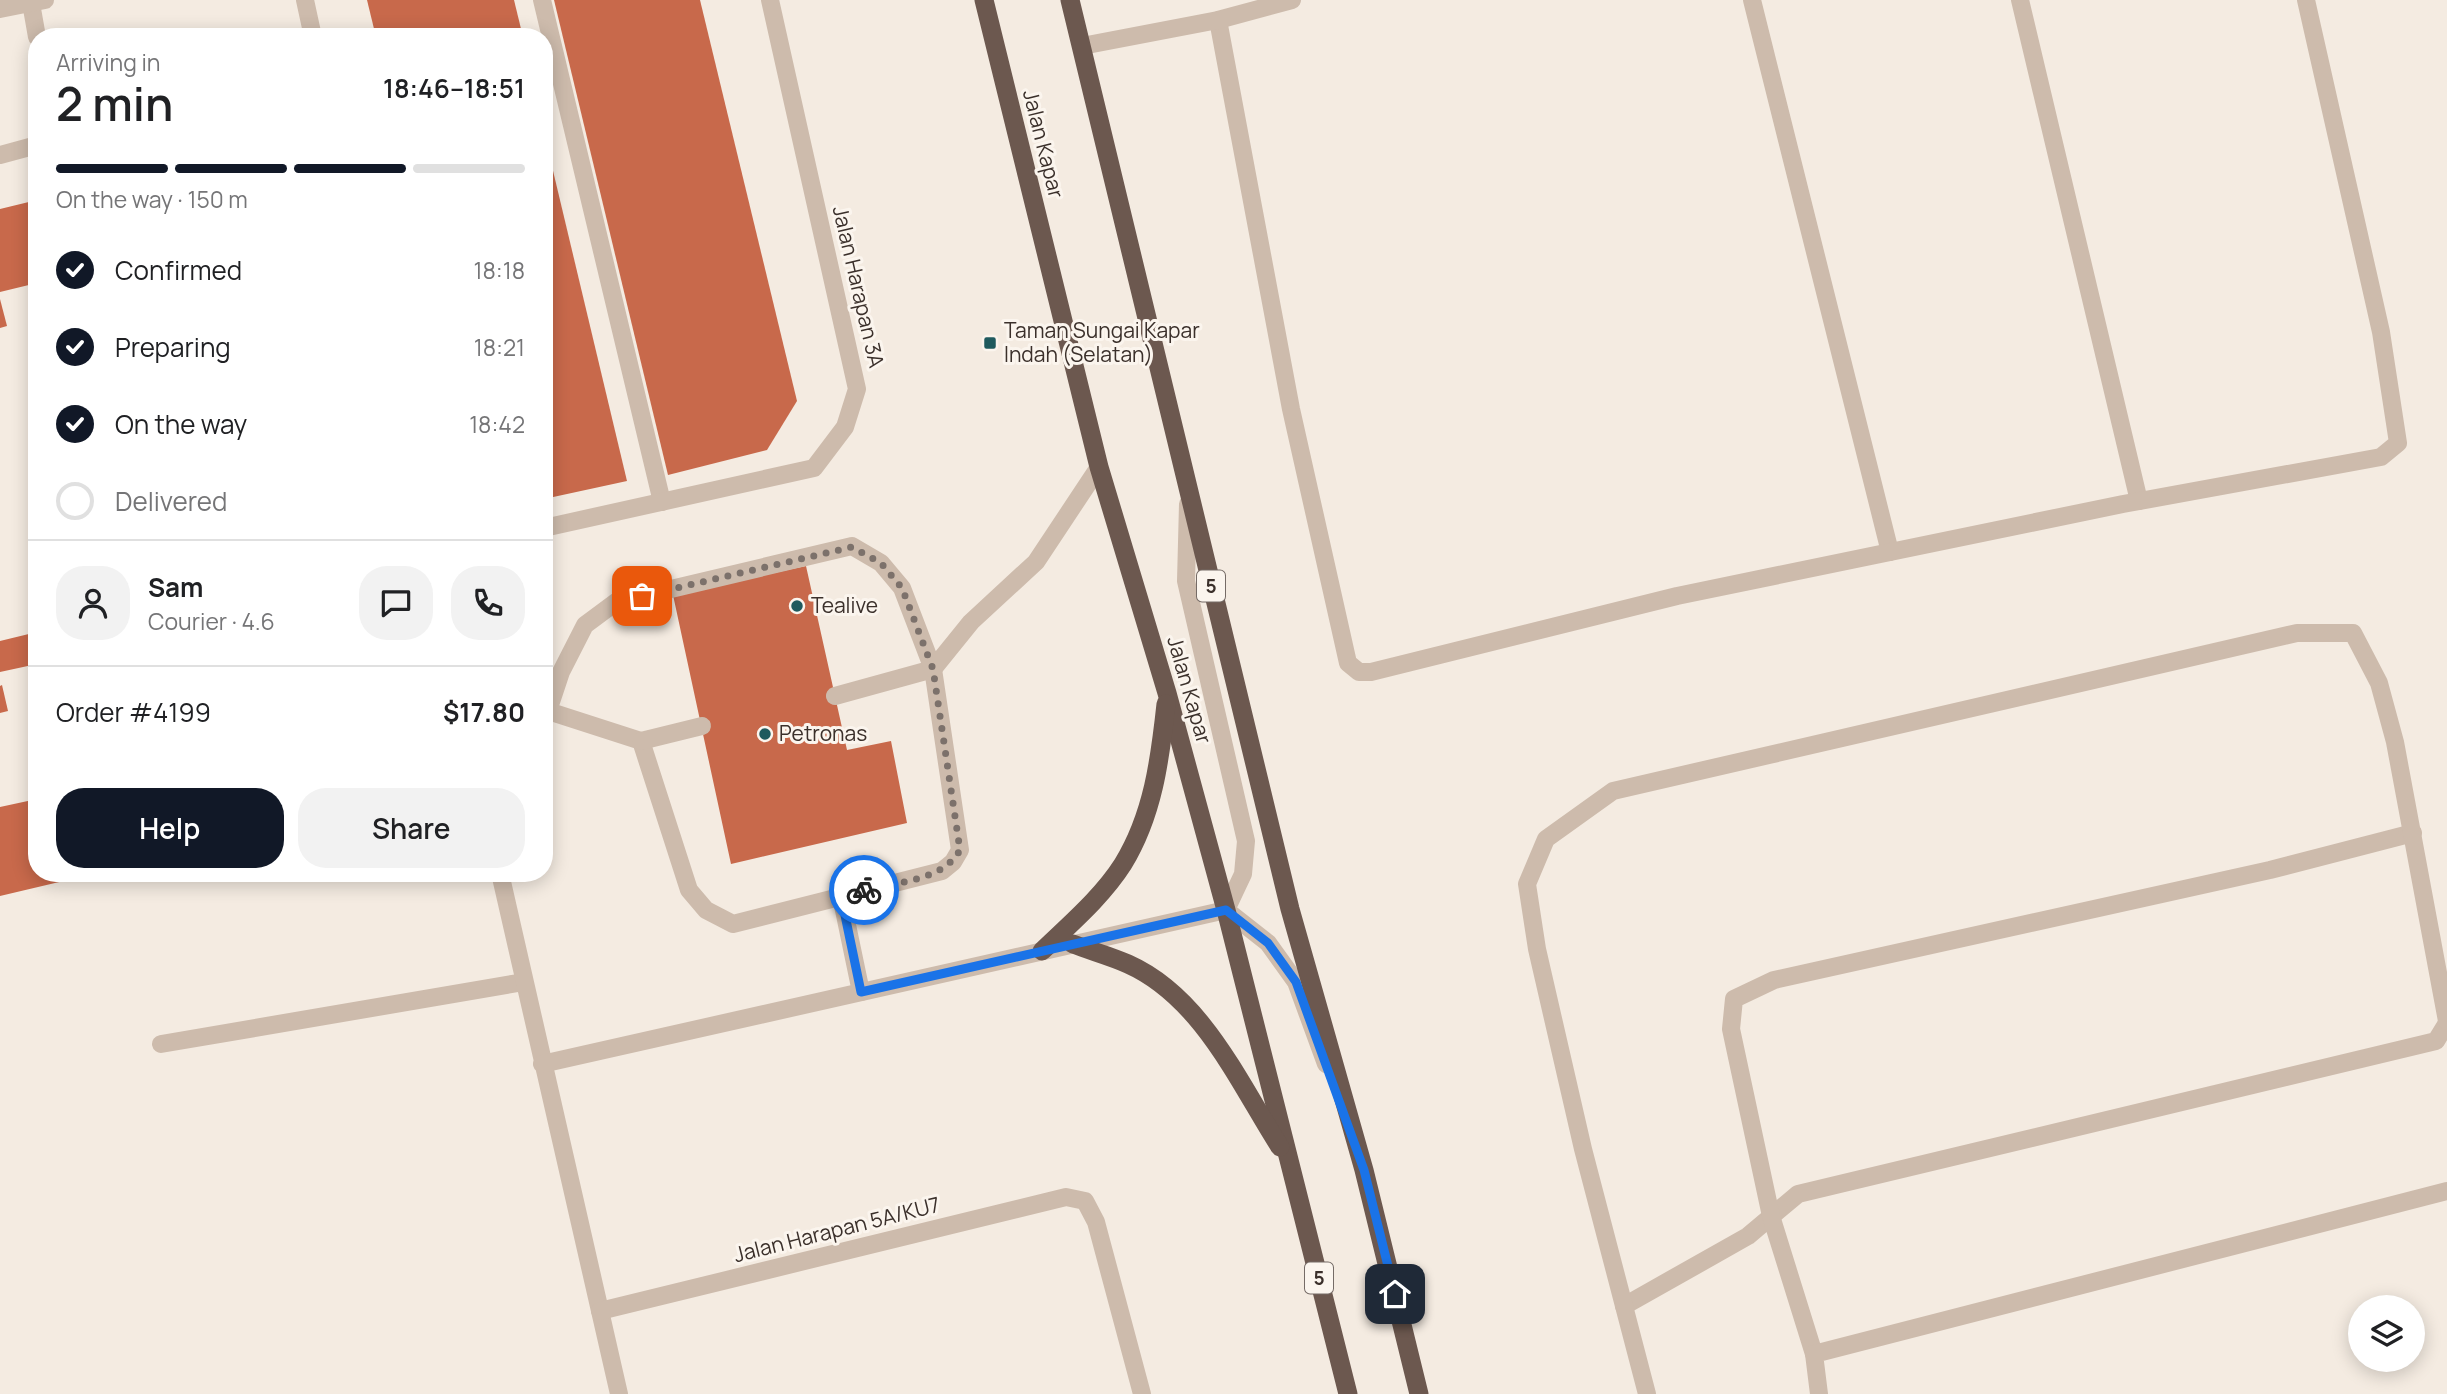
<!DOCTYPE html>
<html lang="en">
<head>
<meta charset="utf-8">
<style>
  body { margin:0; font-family:Manrope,sans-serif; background:#f2f2f2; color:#202124; height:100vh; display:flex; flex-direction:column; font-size:26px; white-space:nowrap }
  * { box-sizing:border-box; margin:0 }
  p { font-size:23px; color:#757577 }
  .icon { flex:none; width:38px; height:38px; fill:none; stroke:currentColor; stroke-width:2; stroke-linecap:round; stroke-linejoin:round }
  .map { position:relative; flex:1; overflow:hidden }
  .details { position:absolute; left:28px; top:28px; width:525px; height:854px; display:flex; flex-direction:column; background:#fff; border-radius:28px; box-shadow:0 4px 18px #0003 }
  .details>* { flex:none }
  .controls { position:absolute; left:2348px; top:1295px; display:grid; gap:14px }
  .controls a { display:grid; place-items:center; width:77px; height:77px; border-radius:50%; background:#fff; box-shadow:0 4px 18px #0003; font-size:35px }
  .pin { position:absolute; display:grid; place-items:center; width:60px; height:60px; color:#fff; margin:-30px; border-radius:14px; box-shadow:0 4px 10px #0006 }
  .courier { position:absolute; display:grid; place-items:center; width:70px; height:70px; margin:-35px; border:5px solid #1a73e8; border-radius:50%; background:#fff; color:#222; box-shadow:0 2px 9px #0007 }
  .head em { font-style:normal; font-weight:600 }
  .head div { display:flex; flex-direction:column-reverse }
  .head { display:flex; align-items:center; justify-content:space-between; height:119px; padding:0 28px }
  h1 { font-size:46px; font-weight:600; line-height:52px }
  .bar { display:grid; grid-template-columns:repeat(4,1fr); gap:10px 7px; align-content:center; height:84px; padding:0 28px }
  .bar i { height:9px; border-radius:5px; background:#e0e0e0 }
  .bar .selected { background:#111827 }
  .bar p { grid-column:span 4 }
  .line { display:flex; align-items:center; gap:18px; padding:0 28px; border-top:2px solid #e0e0e0 }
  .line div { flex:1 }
  .round { display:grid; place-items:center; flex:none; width:74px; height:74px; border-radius:28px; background:#f2f2f2 }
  ol { padding:0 28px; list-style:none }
  li { display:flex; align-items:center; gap:21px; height:77px }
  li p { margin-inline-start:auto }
  li .icon { padding:7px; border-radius:50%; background:#111827; color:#fff; stroke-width:4 }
  li:last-child { color:#757577 }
  li i { width:38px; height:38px; border:4px solid #e0e0e0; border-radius:50% }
  .primary-button { display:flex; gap:14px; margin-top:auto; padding:14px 28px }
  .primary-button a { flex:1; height:80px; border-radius:28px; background:#111827; color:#fff; font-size:28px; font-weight:600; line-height:80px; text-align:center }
  .primary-button a+a { background:#f2f2f2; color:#202124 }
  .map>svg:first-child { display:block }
  .building { fill:#c8694b }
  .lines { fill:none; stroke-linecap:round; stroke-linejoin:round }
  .service { stroke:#cdbbac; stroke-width:18 }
  .minor { stroke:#cdbbac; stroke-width:18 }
  .trunk { stroke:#6c584f; stroke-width:19 }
  .done { stroke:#7c716b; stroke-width:7; stroke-dasharray:0 12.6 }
  .route { stroke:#1a73e8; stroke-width:9 }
  .poi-dot { fill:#1f5a5e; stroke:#fbf5ee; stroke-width:2.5 }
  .labels { text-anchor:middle; stroke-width:6; stroke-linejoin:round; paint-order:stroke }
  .shield { fill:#fbf5ee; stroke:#756b66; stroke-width:2 }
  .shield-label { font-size:19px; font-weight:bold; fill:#3b302b }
  .street-label { font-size:21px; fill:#3b302b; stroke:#fbf5ee }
  .poi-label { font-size:21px; fill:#3b302b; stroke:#fbf5ee; text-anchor:start }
</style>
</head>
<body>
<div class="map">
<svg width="2447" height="1394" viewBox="0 0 2447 1394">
  <rect width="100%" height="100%" fill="#f4ebe1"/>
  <!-- building -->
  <g class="building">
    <path d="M367 0H514L523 37H376Z"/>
    <path d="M554 0H700L797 401 767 450 668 475Z"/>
    <path d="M544 133 627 481 544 499Z"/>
    <path d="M37 200V283L0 292V209Z"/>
    <path d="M0 299 7 326 0 328Z"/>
    <path d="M806 566 847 750 891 741 907 823 731 864 673 595Z"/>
    <path d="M37 632V664L0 672V641Z"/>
    <path d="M2 685 8 711 0 713V686Z"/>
    <path d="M37 799V873L93 874 0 896V807Z"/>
  </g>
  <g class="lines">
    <!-- service -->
    <g class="service">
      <path d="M542 0 662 502"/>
      <path d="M1752 0 1890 552"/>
      <path d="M2020 0 2139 501"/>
      <path d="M31 3 37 37"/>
      <path d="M1218 20 1291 409 1348 663 1359 672H1371L1677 596 2123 504 2381 457 2398 443 2381 332 2306 0"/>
      <path d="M1082 46 1218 20 1292 0"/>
      <path d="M0 155 37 145"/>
      <path d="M548 711 641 741 689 890 706 910 733 924 942 871 953 862 960 850 933 669 835 696"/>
      <path d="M544 712 548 711 561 672 585 625 616 602 852 546 881 563 902 588 933 669 971 622 1036 562 1099 467"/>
      <path d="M641 741 702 726"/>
      <path d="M841 896 861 992"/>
      <path d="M161 1044 524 982"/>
      <path d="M1624 1306 1748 1236 1798 1194 2436 1041 2447 1023"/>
      <path d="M1814 1354 1771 1216 1731 1029 1734 999 1774 980 2270 870 2413 833"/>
      <path d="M1647 1394 1583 1149 1537 949 1527 884 1546 839 1613 791 2297 633H2353L2379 683 2395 742 2447 1021"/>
      <path d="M1819 1394 1814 1354 2447 1191"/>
    </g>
    <!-- minor -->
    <g class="minor">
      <path d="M305 0 313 37"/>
      <path d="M0 9 45 0"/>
      <path d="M1188 504 1186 581 1246 841 1243 874 1226 910"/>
      <path d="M544 528 814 468 845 427 857 389 770 0"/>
      <path d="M500 873 619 1394"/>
      <path d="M1226 910 1268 943 1296 982 1326 1064"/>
      <path d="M542 1064 1226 910"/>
      <path d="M600 1311 1066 1197 1085 1201 1096 1222 1142 1394"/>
    </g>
    <!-- trunk -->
    <g class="trunk">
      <path d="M984 0 1099 467 1167 693 1226 910 1348 1394"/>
      <path d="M1070 0 1290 909 1364 1170 1419 1394"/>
      <path d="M1073 944C1091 951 1110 956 1128 964 1202 997 1239 1083 1280 1147"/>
      <path d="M1042 951C1070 924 1102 897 1123 864 1153 815 1160 760 1166 704"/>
    </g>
  </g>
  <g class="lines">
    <!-- done -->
    <path class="done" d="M642 596 852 547 881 563 902 588 933 669 960 850C943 881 896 882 864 890"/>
    <!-- route -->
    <path class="route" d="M864 890 841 896 861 992 1226 910 1268 943 1296 982 1364 1170 1395 1294"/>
  </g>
  <!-- markers -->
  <g class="poi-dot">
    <rect x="983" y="336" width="14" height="14" rx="3.5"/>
    <circle cx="797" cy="606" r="7"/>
    <circle cx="765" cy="734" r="7"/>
  </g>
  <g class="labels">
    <!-- shield labels -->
    <g class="shield">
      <rect x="1197" y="570.5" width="28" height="31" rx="5"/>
      <rect x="1305" y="1262.5" width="28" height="31" rx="5"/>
    </g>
    <g class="shield-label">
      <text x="1211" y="593">5</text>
      <text x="1319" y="1285">5</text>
    </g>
    <!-- street labels -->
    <g class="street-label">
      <text transform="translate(1043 144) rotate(76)" y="7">Jalan Kapar</text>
      <text transform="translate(858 287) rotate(77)" y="7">Jalan Harapan 3A</text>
      <text transform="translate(1189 690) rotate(74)" y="7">Jalan Kapar</text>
      <text transform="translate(837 1230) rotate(-14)" y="7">Jalan Harapan 5A/KU7</text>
    </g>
    <!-- poi labels -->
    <g class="poi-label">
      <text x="1004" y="338">Taman Sungai Kapar<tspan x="1004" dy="24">Indah (Selatan)</tspan></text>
      <text x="811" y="613">Tealive</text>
      <text x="779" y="741">Petronas</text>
    </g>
  </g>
</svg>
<div class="controls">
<a><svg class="icon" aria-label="layers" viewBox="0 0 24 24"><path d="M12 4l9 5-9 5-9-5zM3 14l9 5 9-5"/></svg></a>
</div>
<div class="pin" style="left:642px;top:596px;background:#ea580c"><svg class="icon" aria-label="bag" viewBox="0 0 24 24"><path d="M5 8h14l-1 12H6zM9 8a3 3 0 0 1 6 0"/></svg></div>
<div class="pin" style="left:1395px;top:1294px;background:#1f2937"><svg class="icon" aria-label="home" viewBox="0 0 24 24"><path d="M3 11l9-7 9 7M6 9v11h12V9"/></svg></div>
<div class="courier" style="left:864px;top:890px"><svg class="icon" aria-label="bike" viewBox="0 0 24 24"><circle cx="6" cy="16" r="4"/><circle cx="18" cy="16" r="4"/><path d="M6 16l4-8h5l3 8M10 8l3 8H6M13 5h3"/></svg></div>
<section class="details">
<div class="head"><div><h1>2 min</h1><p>Arriving in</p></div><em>18:46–18:51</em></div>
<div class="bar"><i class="selected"></i><i class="selected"></i><i class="selected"></i><i></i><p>On the way · 150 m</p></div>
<ol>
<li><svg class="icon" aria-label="check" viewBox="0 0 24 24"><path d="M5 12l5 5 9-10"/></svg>Confirmed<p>18:18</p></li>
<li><svg class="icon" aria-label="check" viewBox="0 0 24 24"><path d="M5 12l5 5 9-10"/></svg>Preparing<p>18:21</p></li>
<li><svg class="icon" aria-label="check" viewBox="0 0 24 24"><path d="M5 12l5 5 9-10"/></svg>On the way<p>18:42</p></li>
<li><i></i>Delivered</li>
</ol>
<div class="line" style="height:126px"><a class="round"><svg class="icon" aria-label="person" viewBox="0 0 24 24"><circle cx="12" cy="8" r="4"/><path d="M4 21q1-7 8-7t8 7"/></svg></a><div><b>Sam</b><p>Courier · 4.6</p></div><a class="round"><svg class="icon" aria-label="chat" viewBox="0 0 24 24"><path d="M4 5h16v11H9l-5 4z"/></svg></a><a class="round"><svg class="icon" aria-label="phone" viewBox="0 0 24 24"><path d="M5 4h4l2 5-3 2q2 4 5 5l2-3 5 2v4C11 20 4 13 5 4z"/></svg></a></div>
<div class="line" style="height:91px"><div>Order #4199</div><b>$17.80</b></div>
<div class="primary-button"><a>Help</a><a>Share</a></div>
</section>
</div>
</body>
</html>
